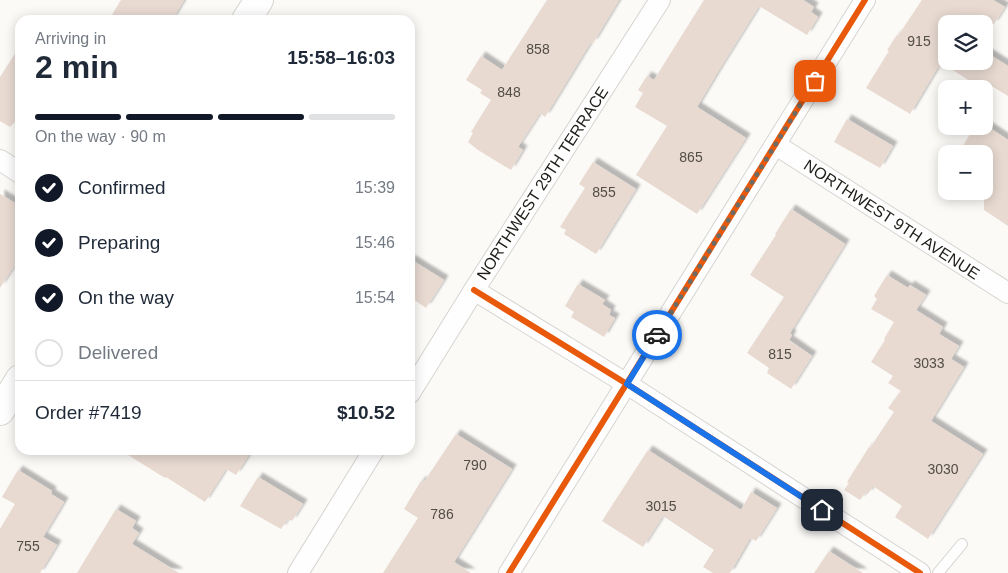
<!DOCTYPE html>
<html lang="en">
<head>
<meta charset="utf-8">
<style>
  body { margin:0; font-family:Helvetica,sans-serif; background:#f2f2f3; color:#1f2937; height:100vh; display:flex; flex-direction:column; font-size:19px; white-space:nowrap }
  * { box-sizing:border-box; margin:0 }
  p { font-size:16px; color:#747a83 }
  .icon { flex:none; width:28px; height:28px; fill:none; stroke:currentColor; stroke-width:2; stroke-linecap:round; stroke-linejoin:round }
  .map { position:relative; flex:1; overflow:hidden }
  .details { position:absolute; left:15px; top:15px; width:400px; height:440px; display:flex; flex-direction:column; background:#fff; border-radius:15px; box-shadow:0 2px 12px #0003 }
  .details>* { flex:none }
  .buttons { position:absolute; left:938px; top:15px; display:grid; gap:10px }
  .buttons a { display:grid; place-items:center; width:55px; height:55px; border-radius:10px; background:#fff; box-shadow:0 2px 12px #0003; font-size:25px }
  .pin { position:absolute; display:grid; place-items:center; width:42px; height:42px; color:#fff; margin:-21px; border-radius:10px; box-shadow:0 2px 8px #0006 }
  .courier { position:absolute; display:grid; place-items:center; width:50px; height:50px; margin:-25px; border:4px solid #1a73e8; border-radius:50%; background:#fff; color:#222; box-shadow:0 1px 6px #0007 }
  .overview em { font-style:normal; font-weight:700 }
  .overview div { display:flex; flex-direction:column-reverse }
  .overview { display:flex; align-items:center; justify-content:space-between; height:85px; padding:0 20px }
  h1 { font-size:32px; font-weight:700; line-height:38px }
  .bar { display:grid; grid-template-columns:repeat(4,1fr); gap:8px 5px; align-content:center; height:60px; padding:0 20px }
  .bar i { height:6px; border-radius:4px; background:#e0e1e3 }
  .bar .selected { background:#111827 }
  .bar p { grid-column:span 4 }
  .line { display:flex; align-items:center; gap:12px; padding:0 20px; border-top:1px solid #e0e1e3 }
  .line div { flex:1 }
  ol { padding:0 20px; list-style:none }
  li { display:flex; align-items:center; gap:15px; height:55px }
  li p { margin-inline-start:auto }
  li .icon { padding:5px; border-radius:50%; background:#111827; color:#fff; stroke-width:4 }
  li:last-child { color:#747a83 }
  li i { width:28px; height:28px; border:2px solid #e0e1e3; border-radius:50% }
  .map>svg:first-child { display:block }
  .building { fill:#e8dad1; filter:url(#shadow) }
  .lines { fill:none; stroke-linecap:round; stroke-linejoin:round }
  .lane-casing { stroke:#d6d4d0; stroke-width:12 }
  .street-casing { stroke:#d6d4d0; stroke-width:22 }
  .secondary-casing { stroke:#d6d4d0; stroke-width:30 }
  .lane { stroke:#fffefe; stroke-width:10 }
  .street { stroke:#fffefe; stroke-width:20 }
  .secondary { stroke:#fffefe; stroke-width:28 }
  .cycleway-casing { stroke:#fff; stroke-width:9 }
  .cycleway { stroke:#e8590c; stroke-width:6 }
  .done { stroke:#6d6b66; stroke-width:5; stroke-dasharray:0 9 }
  .route { stroke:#1a73e8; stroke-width:6 }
  .labels { text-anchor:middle; stroke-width:4; stroke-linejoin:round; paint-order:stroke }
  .number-label { font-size:14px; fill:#524d46 }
  .street-label { font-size:16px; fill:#201e18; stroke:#fff }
</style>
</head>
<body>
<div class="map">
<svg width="1008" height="573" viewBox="0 0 1008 573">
  <defs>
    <filter id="shadow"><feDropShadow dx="4.5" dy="-4.5" stdDeviation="1" flood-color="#0004"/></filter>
  </defs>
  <rect width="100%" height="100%" fill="#fcfaf7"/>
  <!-- building -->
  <g class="building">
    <path d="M121 0H184L172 20H109Z"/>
    <path d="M547 0H619L593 43 591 42 545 117 540 113 518 147 523 150 511 170 478 150 468 142 473 133 471 132 491 100 480 93 482 90 466 80 481 56 502 70Z"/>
    <path d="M704 0H803L814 7 811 12 818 17 807 35 759 6 719 70 697 107 746 138 697 214 636 175 667 126 635 107 643 93 638 90 647 76 654 80Z"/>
    <path d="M922 0H993L1005 7 994 24H946V57L943 61H984V51L1008 66V96L990 85 986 91 984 89H982L942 63 939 68 938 67 910 114 866 88 889 51 887 50 897 35 898 36Z"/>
    <path d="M20 46V115L16 121 10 127 0 121V77Z"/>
    <path d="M847 119 893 146 880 168 834 142Z"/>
    <path d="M975 126H987L1008 140V226L984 210V154H958Z"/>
    <path d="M593 162 636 189 596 254 564 234 566 230 560 227 585 188 579 184Z"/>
    <path d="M0 194 20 206V257L0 288Z"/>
    <path d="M791 209 845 244 790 333 792 335 789 340 812 356 791 389 767 373 769 368 747 353 784 297 750 275 776 235 775 234Z"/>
    <path d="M410 259 444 280 426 308 410 297Z"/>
    <path d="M887 275 908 288 910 285 926 295 916 310 943 327 939 334 959 346 951 359 964 367 931 421 983 454 928 539 895 517 902 506 873 486 868 494 865 493 860 500 844 490 849 483 847 482 869 447 870 448 894 412 888 408 901 391 888 383 893 376 871 362 885 340 884 339 894 322 871 309 877 299 874 296Z"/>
    <path d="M578 284 605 300 602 304 611 310 609 315 615 318 604 337 571 317 574 312 565 306Z"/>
    <path d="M456 434 512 469 454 562 471 573H383L418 518 404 509 421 481 424 482Z"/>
    <path d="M120 450H252L236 475 226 469 205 502 166 477 165 478Z"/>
    <path d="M648 450 741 510 751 492 777 508 756 541 750 538 730 573H713L703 567 714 550 663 516 643 547 602 521Z"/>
    <path d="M18 470 52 491 51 494 64 502 43 537 57 545 40 573H0V529L15 504 2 497Z"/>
    <path d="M258 477 303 504 292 521 288 519 281 529 240 506Z"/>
    <path d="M116 509 136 521 132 528 139 533 132 544 179 573H77Z"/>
    <path d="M829 551 863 573H814Z"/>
  </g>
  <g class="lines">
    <defs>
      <path id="lane" d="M938 573 962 544"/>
      <g id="street">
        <path d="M776 145 1008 293"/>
        <path d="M0 160 20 173"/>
        <path d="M474 290 627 384 920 573"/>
        <path d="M410 393 474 290 660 0"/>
        <path d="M298 573 374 450"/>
        <path d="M509 573 865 0"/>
      </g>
      <g id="secondary">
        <path d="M246 20 259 0"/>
        <path d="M0 411 20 379"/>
      </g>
    </defs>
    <!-- lane casing -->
    <use href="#lane" class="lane-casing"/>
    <!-- street casing -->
    <use href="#street" class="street-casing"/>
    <!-- secondary casing -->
    <use href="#secondary" class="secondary-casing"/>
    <!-- lane -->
    <use href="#lane" class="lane"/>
    <!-- street -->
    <use href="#street" class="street"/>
    <!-- secondary -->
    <use href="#secondary" class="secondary"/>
    <defs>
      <g id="cycleway">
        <path d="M474 290 627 384 920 573"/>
        <path d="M509 573 865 0"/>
      </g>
    </defs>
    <!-- cycleway casing -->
    <use href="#cycleway" class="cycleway-casing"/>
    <!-- cycleway -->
    <use href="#cycleway" class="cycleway"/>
  </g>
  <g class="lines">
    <!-- done -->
    <path class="done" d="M657 335 815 81"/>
    <!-- route -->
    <path class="route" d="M657 335 627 384 822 510"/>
  </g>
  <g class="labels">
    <!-- number labels -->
    <g class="number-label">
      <text x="919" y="46">915</text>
      <text x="538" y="54">858</text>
      <text x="509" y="97">848</text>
      <text x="691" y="162">865</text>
      <text x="604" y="197">855</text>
      <text x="780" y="359">815</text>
      <text x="929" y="368">3033</text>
      <text x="475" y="470">790</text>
      <text x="943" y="474">3030</text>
      <text x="661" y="511">3015</text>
      <text x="442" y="519">786</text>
      <text x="28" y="551">755</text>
    </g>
    <!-- street labels -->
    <g class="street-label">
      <text transform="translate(542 183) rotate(-57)" y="6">NORTHWEST 29TH TERRACE</text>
      <text transform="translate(892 219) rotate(33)" y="6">NORTHWEST 9TH AVENUE</text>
    </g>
  </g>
</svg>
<div class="buttons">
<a><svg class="icon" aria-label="layers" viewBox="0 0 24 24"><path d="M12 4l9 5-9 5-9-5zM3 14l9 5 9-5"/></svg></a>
<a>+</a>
<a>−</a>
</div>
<div class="pin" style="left:815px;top:81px;background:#ea580c"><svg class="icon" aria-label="bag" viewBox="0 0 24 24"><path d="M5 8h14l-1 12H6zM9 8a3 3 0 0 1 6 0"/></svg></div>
<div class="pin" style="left:822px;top:510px;background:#1f2937"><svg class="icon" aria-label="home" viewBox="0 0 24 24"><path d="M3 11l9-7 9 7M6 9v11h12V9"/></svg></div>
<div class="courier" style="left:657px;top:335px"><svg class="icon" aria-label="car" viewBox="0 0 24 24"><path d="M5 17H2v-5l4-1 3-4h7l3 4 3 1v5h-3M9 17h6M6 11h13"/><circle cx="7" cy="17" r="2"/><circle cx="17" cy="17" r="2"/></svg></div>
<section class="details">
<div class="overview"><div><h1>2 min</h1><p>Arriving in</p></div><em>15:58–16:03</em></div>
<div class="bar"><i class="selected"></i><i class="selected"></i><i class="selected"></i><i></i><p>On the way · 90 m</p></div>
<ol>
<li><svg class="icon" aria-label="check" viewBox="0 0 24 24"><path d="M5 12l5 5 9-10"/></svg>Confirmed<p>15:39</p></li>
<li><svg class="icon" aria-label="check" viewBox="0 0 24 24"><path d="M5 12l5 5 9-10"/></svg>Preparing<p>15:46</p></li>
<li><svg class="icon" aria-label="check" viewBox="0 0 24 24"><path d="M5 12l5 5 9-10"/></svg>On the way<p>15:54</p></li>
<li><i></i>Delivered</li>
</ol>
<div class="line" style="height:65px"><div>Order #7419</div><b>$10.52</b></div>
</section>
</div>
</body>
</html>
